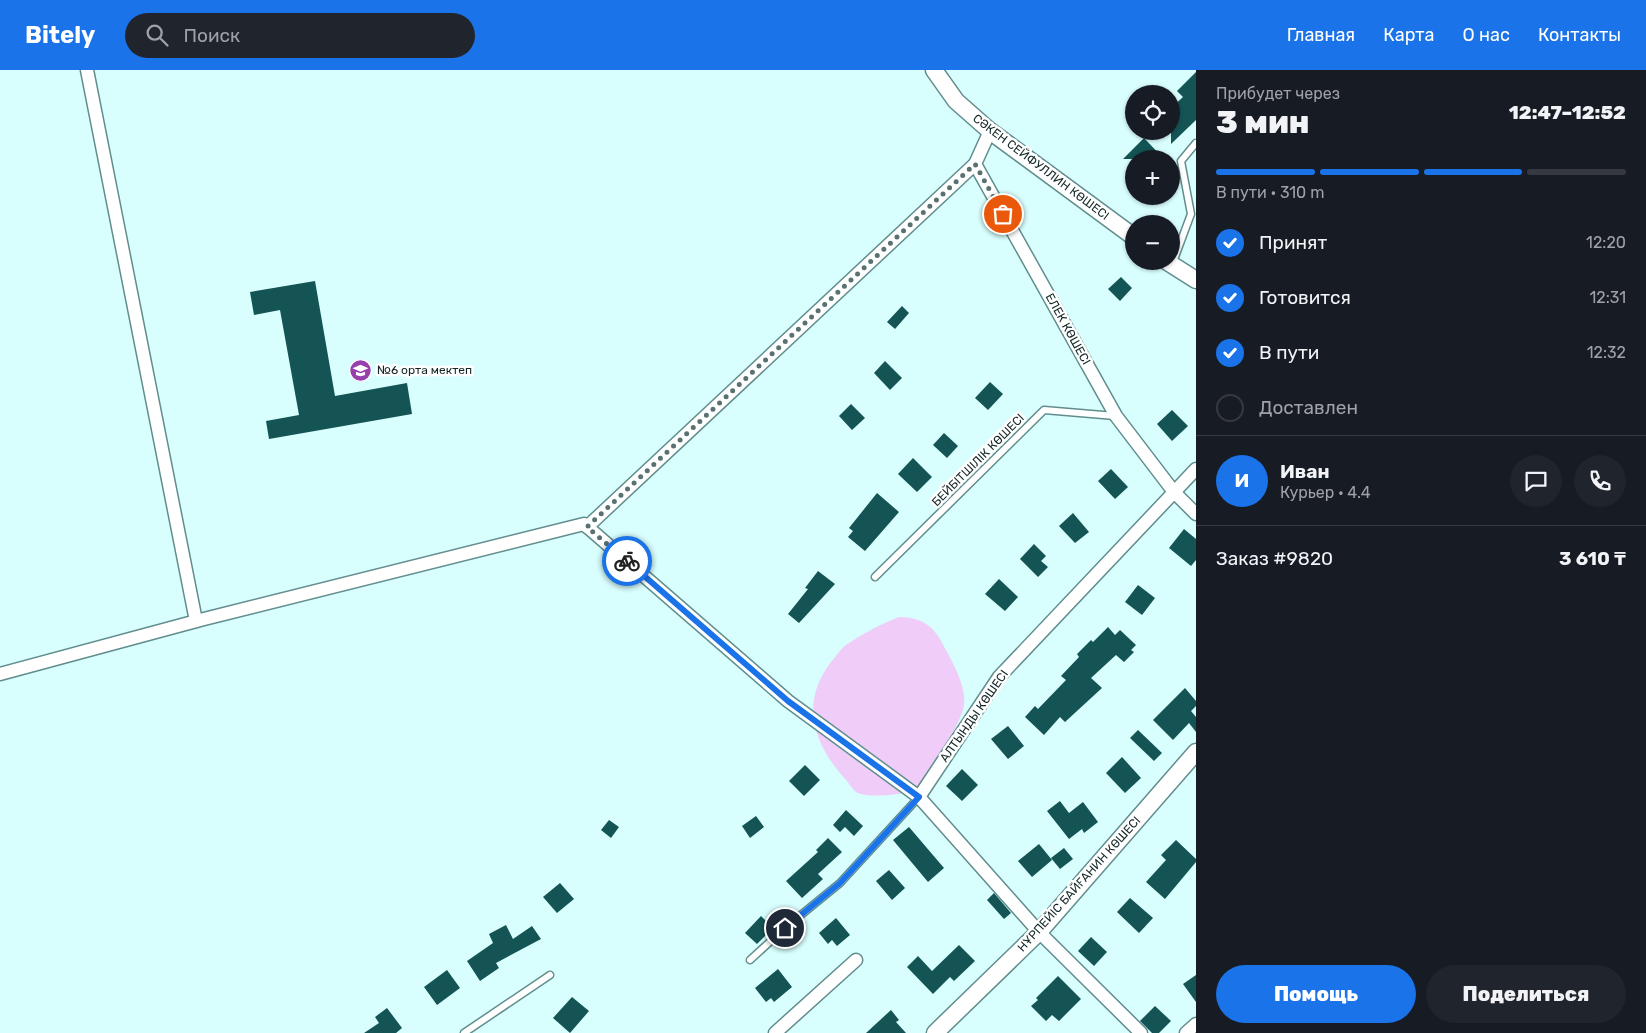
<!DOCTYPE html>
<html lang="ru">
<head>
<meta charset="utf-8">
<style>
  body { margin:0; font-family:Rubik,sans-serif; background:#20242c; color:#f1f3f6; height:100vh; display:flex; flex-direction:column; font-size:19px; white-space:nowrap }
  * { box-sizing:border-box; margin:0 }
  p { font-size:16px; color:#9ea1a6 }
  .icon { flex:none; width:28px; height:28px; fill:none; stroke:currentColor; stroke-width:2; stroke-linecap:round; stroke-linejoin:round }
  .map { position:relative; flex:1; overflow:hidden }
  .sheet { display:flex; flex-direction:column; background:#171b24; width:450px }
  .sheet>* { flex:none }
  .fabs { position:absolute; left:1125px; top:15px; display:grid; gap:10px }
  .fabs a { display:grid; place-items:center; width:55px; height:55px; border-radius:50%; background:#171b24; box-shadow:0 1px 4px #0004; font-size:25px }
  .pin { position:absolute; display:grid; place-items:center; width:42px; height:42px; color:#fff; margin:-21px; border:2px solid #fff; border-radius:50%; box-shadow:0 1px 5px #0007 }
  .courier { position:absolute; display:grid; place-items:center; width:50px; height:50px; margin:-25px; border:4px solid #1a73e8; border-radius:50%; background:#fff; color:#222; box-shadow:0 1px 6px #0007 }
  .summary em { font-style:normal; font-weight:800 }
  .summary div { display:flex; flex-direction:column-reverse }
  .summary { display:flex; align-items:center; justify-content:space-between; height:85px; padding:0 20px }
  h1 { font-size:32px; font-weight:800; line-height:38px }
  .bar { display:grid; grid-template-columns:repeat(4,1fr); gap:8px 5px; align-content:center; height:60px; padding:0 20px }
  .bar i { height:6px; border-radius:4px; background:#363941 }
  .bar .on { background:#1a73e8 }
  .bar p { grid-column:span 4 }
  .line { display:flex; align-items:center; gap:12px; padding:0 20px; border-top:1px solid #363941 }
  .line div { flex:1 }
  .round { display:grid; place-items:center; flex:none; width:52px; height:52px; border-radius:26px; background:#20242c }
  ol { padding:0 20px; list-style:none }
  li { display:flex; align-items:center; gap:15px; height:55px }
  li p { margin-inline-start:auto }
  li .icon { padding:5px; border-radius:50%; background:#1a73e8; color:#fff; stroke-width:4 }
  li:last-child { color:#9ea1a6 }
  li i { width:28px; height:28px; border:2px solid #363941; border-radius:50% }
  .action { display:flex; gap:10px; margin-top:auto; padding:10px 20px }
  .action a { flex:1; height:58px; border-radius:30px; background:#1a73e8; color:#fff; font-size:20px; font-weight:800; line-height:58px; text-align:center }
  .action a+a { background:#20242c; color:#f1f3f6 }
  header { display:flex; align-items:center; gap:30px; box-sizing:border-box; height:70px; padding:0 25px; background:#1a73e8; color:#fff }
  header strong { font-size:24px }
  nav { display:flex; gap:28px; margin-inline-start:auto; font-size:18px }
  .search { width:350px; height:45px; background:#20242c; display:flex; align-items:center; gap:12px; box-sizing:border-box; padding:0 18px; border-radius:28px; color:#9ea1a6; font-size:19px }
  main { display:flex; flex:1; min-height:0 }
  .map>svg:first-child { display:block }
  .green { fill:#efcdf8 }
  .building { fill:#145454 }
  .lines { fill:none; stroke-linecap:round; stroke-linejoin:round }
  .service-casing { stroke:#618d8d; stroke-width:9 }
  .minor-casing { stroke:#618d8d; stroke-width:15 }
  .tertiary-casing { stroke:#618d8d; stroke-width:19 }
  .service { stroke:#fff; stroke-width:6 }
  .minor { stroke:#fff; stroke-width:12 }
  .tertiary { stroke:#fff; stroke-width:16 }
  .done { stroke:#597271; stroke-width:5; stroke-dasharray:0 9 }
  .route { stroke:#1a73e8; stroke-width:6 }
  .labels { text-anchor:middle; stroke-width:5; stroke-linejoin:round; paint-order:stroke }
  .street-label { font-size:12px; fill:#142626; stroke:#fff }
  .poi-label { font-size:12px; fill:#142626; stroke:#fff; text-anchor:start }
</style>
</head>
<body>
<header>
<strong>Bitely</strong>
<div class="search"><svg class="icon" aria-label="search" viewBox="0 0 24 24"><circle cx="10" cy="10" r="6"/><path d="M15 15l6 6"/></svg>Поиск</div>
<nav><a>Главная</a><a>Карта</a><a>О нас</a><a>Контакты</a></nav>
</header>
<main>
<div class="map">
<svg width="1196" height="963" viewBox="0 0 1196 963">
  <rect width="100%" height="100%" fill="#d8fefd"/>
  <!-- green -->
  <path class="green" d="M899 547C927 548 935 558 947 582 955 597 966 617 964 635 962 651 930 707 919 717 909 725 867 729 856 722 852 719 849 713 846 710 814 675 799 634 831 592 836 587 840 579 846 575 862 564 881 554 899 547Z"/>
  <!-- building -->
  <g class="building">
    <path d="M1196 2V50L1171 74V38L1183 27 1177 21Z"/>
    <path d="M1144 68 1164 89H1123Z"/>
    <path d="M1121 207 1132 218 1120 231 1108 219Z"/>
    <path d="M315 211 335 326 407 313 412 344 269 369 266 351 299 345 280 240 254 245 250 222Z"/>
    <path d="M902 236 909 243 895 259 887 252Z"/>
    <path d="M885 291 902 308 890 320 874 303Z"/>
    <path d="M990 312 1003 324 988 340 975 328Z"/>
    <path d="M851 334 865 348 852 360 839 346Z"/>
    <path d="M1172 340 1188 356 1172 371 1157 354Z"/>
    <path d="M944 363 958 376 947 388 933 375Z"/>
    <path d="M913 388 932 407 917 422 898 404Z"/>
    <path d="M1111 399 1128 417 1115 429 1098 411Z"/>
    <path d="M877 423 899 442 865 481 848 467 853 461 849 458Z"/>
    <path d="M1073 443 1089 462 1075 473 1059 456Z"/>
    <path d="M1184 459 1196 469V490L1191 496 1169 478Z"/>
    <path d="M1034 474 1046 486 1041 491 1048 497 1038 507 1020 489Z"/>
    <path d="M818 501 835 514 799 553 788 544 808 519 805 518Z"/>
    <path d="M999 509 1018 527 1005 541 985 524Z"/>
    <path d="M1138 515 1155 528 1142 545 1125 532Z"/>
    <path d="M1108 557 1115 565 1120 560 1136 575 1131 580 1134 582 1124 592 1116 585 1091 608 1102 618 1065 652 1060 647 1044 665 1025 647 1035 636 1038 639 1066 610 1061 606 1079 587 1077 584 1091 570 1093 572Z"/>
    <path d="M1185 618 1196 631V636L1191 641 1196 647V662L1189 653 1173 670 1153 650Z"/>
    <path d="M1008 656 1024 676 1008 689 991 669Z"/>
    <path d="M1138 660 1162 683 1154 691 1130 668Z"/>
    <path d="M1122 687 1141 708 1125 723 1106 703Z"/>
    <path d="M805 695 820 710 804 726 789 711Z"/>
    <path d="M962 699 978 715 962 731 946 716Z"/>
    <path d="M1060 731 1069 743 1083 732 1098 752 1084 763 1082 759 1069 769 1047 741Z"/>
    <path d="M846 740 863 756 854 766 845 757 840 762 833 755Z"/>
    <path d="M756 746 764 757 750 768 742 756Z"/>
    <path d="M609 750 619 757 611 768 601 760Z"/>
    <path d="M909 757 944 798 928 812 893 770Z"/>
    <path d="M828 768 842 782 818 804 823 809 802 828 786 811 818 782 816 780Z"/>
    <path d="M1176 770 1196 789V792L1165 829 1146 812 1166 790 1161 785Z"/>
    <path d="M1039 774 1052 790 1032 807 1018 791Z"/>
    <path d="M1064 778 1073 789 1060 799 1051 788Z"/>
    <path d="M889 800 905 818 892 830 876 811Z"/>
    <path d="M560 813 574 829 557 843 543 827Z"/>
    <path d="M994 823 1011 843 1004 849 987 830Z"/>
    <path d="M1130 828 1153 848 1139 863 1117 842Z"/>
    <path d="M761 846 773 858 757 874 745 863Z"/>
    <path d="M836 848 850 865 837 876 832 870 828 874 819 863Z"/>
    <path d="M506 855 513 869 532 856 541 869 496 893 499 898 480 911 467 891 493 873 489 864Z"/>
    <path d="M1091 867 1107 882 1094 896 1078 881Z"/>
    <path d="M959 875 975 891 954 911 950 907 933 924 907 897 918 886 932 901Z"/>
    <path d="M778 899 792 917 774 932 771 928 766 932 755 918Z"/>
    <path d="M447 900 460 918 437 935 424 917Z"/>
    <path d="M1196 905V932L1183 914Z"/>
    <path d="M1058 906 1081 929 1059 951 1052 945 1046 951 1031 936 1038 930 1036 928Z"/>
    <path d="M572 927 589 941 570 963 553 948Z"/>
    <path d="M1155 936 1171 951 1159 963H1152L1140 951Z"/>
    <path d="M387 938 402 958 396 963H364L379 953 375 947Z"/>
    <path d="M891 940 899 950 896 952 906 963H866Z"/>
  </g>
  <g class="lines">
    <defs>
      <g id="service">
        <path d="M1172 195 1191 144 1181 91 1196 73"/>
        <path d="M875 507 1044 340 1115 346"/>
        <path d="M750 890 785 858 840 813 919 727"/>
        <path d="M464 963 550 905"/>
      </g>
      <g id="minor">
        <path d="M87 0 196 551"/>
        <path d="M990 61 975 94 1116 346 1174 422 1196 444"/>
        <path d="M587 457 975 94"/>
        <path d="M0 604 204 549 584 454 788 631 919 727 1039 862 1141 963"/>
        <path d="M919 727 999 607 1196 399"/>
        <path d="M775 963 856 890"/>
        <path d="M1186 963 1196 954"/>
      </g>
      <g id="tertiary">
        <path d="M934 0 956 31 990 61 1134 167"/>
        <path d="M1166 191 1196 210"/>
        <path d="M935 963 1039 862 1196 682"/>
      </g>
    </defs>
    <!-- service casing -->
    <use href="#service" class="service-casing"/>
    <!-- minor casing -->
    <use href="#minor" class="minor-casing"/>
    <!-- tertiary casing -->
    <use href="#tertiary" class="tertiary-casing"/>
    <!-- service -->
    <use href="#service" class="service"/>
    <!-- minor -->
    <use href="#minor" class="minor"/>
    <!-- tertiary -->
    <use href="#tertiary" class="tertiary"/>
  </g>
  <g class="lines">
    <!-- done -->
    <path class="done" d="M627 491 587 457 975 94 1003 144"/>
    <!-- route -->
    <path class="route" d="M627 491 788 631 919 727 840 813 785 858"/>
  </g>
  <!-- icons -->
  <defs>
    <symbol id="school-disc" viewBox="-11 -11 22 22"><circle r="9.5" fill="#9740ad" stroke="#fff"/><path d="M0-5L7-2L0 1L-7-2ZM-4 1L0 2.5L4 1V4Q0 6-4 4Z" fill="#fff"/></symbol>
  </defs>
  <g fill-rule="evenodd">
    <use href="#school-disc" x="348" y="288" width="25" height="25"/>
  </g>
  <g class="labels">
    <!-- street labels -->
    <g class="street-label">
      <text transform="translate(1041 97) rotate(37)" y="4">СӘКЕН СЕЙФУЛЛИН КӨШЕСІ</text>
      <text transform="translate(1068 259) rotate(61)" y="4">ЕЛЕК КӨШЕСІ</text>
      <text transform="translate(978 390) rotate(-45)" y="4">БЕЙБІТШІЛІК КӨШЕСІ</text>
      <text transform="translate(974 646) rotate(-55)" y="4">АЛТЫНДЫ КӨШЕСІ</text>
      <text transform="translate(1079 814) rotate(-48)" y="4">НҰРПЕЙІС БАЙҒАНИН КӨШЕСІ</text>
    </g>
    <!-- poi labels -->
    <g class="poi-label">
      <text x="377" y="304">№6 орта мектеп</text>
    </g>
  </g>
</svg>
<div class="fabs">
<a><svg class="icon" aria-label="locate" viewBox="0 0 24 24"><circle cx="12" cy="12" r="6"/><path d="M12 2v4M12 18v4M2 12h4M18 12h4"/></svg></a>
<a>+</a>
<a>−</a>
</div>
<div class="pin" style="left:1003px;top:144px;background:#ea580c"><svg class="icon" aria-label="bag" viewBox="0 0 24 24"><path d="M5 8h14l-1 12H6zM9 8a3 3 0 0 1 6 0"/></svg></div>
<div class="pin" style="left:785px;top:858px;background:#1f2937"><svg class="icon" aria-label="home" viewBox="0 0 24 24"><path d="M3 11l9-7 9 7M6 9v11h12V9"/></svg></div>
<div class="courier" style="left:627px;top:491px"><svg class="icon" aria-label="bike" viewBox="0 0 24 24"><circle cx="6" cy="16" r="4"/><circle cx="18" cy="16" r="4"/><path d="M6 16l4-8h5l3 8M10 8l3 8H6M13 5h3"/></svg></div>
</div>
<section class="sheet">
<div class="summary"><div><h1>3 мин</h1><p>Прибудет через</p></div><em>12:47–12:52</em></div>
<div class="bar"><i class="on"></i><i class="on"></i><i class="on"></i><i></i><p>В пути · 310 m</p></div>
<ol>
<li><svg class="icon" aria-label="check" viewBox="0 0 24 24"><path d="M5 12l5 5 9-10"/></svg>Принят<p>12:20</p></li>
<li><svg class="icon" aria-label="check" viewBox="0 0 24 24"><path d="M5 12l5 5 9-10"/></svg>Готовится<p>12:31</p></li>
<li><svg class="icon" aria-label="check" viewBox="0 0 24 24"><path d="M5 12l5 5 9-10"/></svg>В пути<p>12:32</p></li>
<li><i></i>Доставлен</li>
</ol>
<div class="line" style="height:90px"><b class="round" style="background:#1a73e8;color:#fff">И</b><div><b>Иван</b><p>Курьер · 4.4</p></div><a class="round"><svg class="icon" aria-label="chat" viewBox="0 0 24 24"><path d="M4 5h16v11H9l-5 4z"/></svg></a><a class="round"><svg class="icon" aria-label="phone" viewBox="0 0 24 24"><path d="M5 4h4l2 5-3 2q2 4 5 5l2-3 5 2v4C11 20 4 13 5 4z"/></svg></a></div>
<div class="line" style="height:65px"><div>Заказ #9820</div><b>3 610 ₸</b></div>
<div class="action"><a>Помощь</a><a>Поделиться</a></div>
</section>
</main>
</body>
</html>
